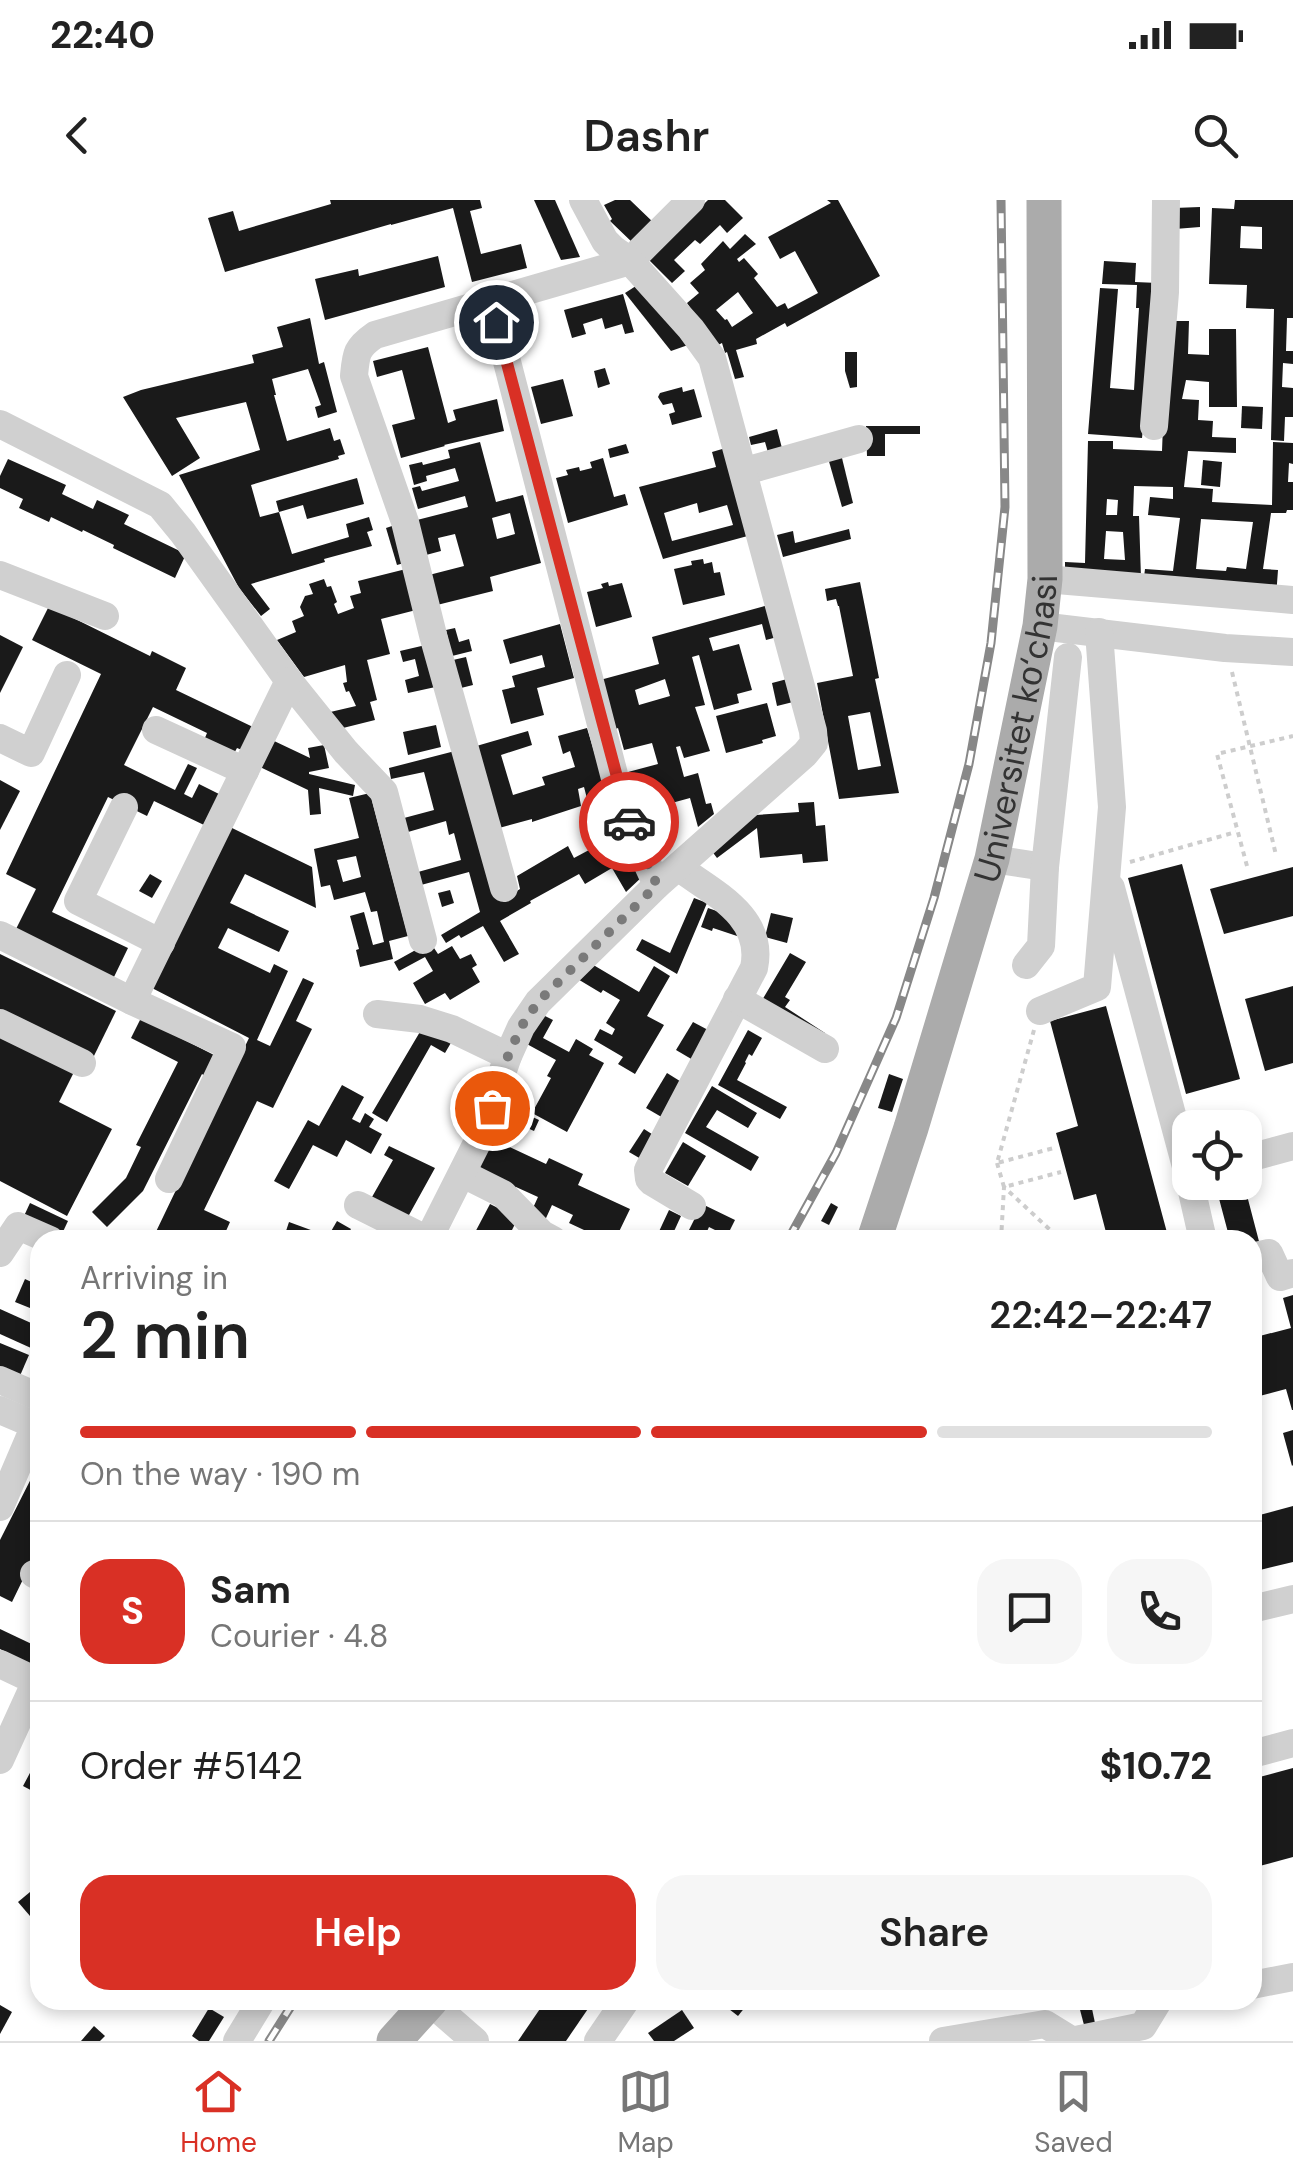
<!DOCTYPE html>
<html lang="en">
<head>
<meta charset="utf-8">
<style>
  body { margin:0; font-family:"DM Sans",sans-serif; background:#f6f6f6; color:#222; height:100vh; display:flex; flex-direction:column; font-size:38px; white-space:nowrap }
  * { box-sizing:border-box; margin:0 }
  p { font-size:32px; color:#767676 }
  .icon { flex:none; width:55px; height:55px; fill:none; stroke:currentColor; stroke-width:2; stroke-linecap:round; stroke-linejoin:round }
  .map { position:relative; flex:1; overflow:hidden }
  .panel { position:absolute; left:30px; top:1030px; width:1232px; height:780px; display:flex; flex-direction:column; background:#fff; border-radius:30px; box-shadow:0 5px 15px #0003 }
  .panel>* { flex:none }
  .controls { position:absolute; left:1172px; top:910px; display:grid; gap:20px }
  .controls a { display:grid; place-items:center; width:90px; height:90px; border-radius:20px; background:#fff; box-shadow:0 5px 15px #0003; font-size:50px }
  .pin { position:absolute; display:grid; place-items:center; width:85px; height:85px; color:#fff; margin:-42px; border:5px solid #fff; border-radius:50%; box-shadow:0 2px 10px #0007 }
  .courier { position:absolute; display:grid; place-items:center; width:100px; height:100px; margin:-50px; border:8px solid #d93025; border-radius:50%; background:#fff; color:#222; box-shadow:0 2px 12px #0007 }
  .head em { font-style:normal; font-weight:600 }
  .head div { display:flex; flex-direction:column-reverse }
  .head { display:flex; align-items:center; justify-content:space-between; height:170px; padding:0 50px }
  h1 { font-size:65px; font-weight:600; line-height:75px }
  .bar { display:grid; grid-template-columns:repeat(4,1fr); gap:15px 10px; align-content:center; height:120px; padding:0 50px }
  .bar i { height:12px; border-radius:8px; background:#e0e0e0 }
  .bar .current { background:#d93025 }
  .bar p { grid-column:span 4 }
  .line { display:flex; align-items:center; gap:25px; padding:0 50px; border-top:2px solid #e0e0e0 }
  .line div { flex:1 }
  .round { display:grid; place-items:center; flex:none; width:105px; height:105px; border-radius:30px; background:#f6f6f6 }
  .primary-button { display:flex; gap:20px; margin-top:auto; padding:20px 50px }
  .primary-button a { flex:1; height:115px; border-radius:30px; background:#d93025; color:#fff; font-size:40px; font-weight:600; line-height:115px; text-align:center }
  .primary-button a+a { background:#f6f6f6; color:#222 }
  .status { display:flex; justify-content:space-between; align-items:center; height:70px; padding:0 50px; background:#fff; direction:ltr }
  .status svg { height:28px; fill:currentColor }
  header { display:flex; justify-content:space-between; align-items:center; height:130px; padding:0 50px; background:#fff; font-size:45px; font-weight:600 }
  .dock { display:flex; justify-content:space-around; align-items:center; height:140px; border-top:2px solid #e0e0e0; background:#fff; font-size:28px; color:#767676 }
  .dock a { display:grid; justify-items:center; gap:5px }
  .dock .current { color:#d93025 }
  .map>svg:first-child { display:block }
  .building { fill:#1a1a1a; fill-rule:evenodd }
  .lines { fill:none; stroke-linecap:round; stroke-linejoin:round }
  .path { stroke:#cdcdcd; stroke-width:4; stroke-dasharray:5 5; stroke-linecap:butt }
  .minor { stroke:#d0d0d0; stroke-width:28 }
  .major { stroke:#ababab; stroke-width:35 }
  .rail-casing { stroke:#888; stroke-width:9 }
  .rail { stroke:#fff; stroke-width:5; stroke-dasharray:15; stroke-linecap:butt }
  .done { stroke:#7a7a7a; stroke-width:10; stroke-dasharray:0 18 }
  .route { stroke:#d93025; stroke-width:12 }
  .labels { text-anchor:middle; stroke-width:10; stroke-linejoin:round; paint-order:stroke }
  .street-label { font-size:35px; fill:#333; stroke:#fff }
</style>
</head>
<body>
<div class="status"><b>22:40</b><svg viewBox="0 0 49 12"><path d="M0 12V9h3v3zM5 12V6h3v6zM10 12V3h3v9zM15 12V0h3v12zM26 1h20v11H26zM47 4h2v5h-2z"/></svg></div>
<header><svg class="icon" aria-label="back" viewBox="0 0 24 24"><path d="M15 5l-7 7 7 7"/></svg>Dashr<svg class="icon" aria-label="search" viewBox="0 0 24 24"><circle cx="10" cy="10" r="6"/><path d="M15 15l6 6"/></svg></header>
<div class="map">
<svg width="1293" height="1841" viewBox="0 0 1293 1841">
  <rect width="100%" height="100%" fill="#fff"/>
  <!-- building -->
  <g class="building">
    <path d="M330 0H480L482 8 470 11 481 54 521 44 527 68 472 82 453 8 391 25V24L225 72 208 18 233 11 239 31 331 4Z"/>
    <path d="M534 0H555L580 57 561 60Z"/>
    <path d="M615 0H630L655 24 635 45 610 21 612 19 604 5Z"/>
    <path d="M708 0H725L743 18 727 33 720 25 700 44 695 40 674 60 685 71 672 83 648 59Z"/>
    <path d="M827 0H838L880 76 787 127 785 123 756 139 757 144 736 150 744 177 735 179 727 152 725 153 722 143 716 146 687 103 699 93 690 83 705 70 701 64 723 41 730 49 745 34 756 44 737 59 739 62 744 58 758 74 754 78 777 107 785 103 788 109 818 93 795 51 780 59 768 37 831 3ZM738 92 753 113 732 127 727 119 725 120 716 110Z"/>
    <path d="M1235 0H1293V118H1287L1286 151H1293V164L1283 163 1282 187 1293 188V217H1285L1284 241 1271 240 1274 109 1246 108 1247 85 1209 84 1212 8 1234 9ZM1241 26 1262 27V49L1240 48Z"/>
    <path d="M1200 7V27L1175 29 1174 8Z"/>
    <path d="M438 56 445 87 325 120 315 79 358 69 359 76Z"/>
    <path d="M1104 61 1136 63 1135 82 1158 83 1142 238 1088 234 1100 88 1118 89 1110 188 1134 190 1139 108H1136L1137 85 1102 84Z"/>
    <path d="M639 84 688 145 671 151 625 93Z"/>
    <path d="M623 94 634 132 625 134 622 124 605 129 602 118 583 124 586 134 572 138 564 110Z"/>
    <path d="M310 118 319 164 324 162 337 212 318 218 315 207 321 205 308 169 272 179 276 195H274L287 241 330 228 334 241 340 239 345 254 338 256 339 259 251 285 260 317 279 312 276 301 357 278 364 304 307 319 303 305 279 312 292 354 349 337 346 324 369 317 373 330 367 332 372 346 324 359 325 362 251 384 270 409 261 416 239 388 179 275 260 250 246 202 176 218 200 258 172 276 123 197 141 190 254 163 252 155 283 147 277 127Z"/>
    <path d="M1172 121H1189L1188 154 1209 155V129H1236L1237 207H1209V182L1186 180 1182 199 1199 200 1198 220 1213 221 1212 237 1236 238V253L1188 251 1184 287 1213 289 1212 302 1272 305 1273 242 1293 243V264L1289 263 1288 282H1293V310H1287L1286 313H1271L1263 369 1278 370 1276 397 1143 385 1145 369 1173 371 1180 318 1148 315 1150 297 1173 299V287L1134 286 1133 316H1139L1141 378 1065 375V362L1085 363 1088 241H1113V249L1162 251 1164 199ZM1107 299 1118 300 1117 315H1106ZM1201 319 1253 322 1246 369 1227 367 1226 371 1196 369ZM1106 331 1123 332 1125 360 1104 359Z"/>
    <path d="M428 147 448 223 456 220 453 210 497 199 504 231 444 245 445 246 401 258 392 225 415 219 402 170 377 177 373 161Z"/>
    <path d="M845 152H857V187L850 188 845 171Z"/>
    <path d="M605 168 610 184 598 188 594 171Z"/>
    <path d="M563 179 573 216 541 224 531 187Z"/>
    <path d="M682 187 683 192 694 189 702 217 672 225 669 214 675 212 672 203 663 205 658 197 660 193Z"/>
    <path d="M1242 206 1263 207 1262 229 1241 228Z"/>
    <path d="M866 226H920V234H885V256H867Z"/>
    <path d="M777 229 783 252 769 256 765 242 751 245 749 237Z"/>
    <path d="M480 242 496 302 523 295 541 363 490 377 493 391 437 405 429 375 464 366 455 334 438 338 441 351 426 355 417 320 468 307 465 296 418 309 412 288 420 286 422 291 459 281 455 268 426 276 427 281 414 285 409 265 422 262 423 265 450 258 448 250ZM510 313 515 334 497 339 492 318Z"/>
    <path d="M626 244 629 253 610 258 608 249Z"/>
    <path d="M729 247 755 334 663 359 639 287 716 267 712 252ZM697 303 699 313 727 305 733 325 672 341 664 313Z"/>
    <path d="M841 254 853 303 842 307 828 258Z"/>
    <path d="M603 258 614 297 625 294 628 305 568 323 556 278 568 275 566 270 579 267 580 271 592 268 590 262Z"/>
    <path d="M8 259 66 285 62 294 93 309 97 300 129 315 124 324 186 354 175 378 113 348 114 345 83 330 82 332 51 317 49 322 19 308 23 299 0 288V276Z"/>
    <path d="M1203 260 1222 262 1220 287 1201 285Z"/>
    <path d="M401 323 411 361 397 365 386 328Z"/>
    <path d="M849 329 851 339 783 357 777 335 793 331 795 343Z"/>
    <path d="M703 359 704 364 712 362 714 373 720 372 725 395 683 405 674 369 692 365 691 361Z"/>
    <path d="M410 368 420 409 381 419 390 454 367 460 377 500 370 502 375 520 335 530 326 513 356 506 349 491 346 492 343 483 347 482 345 465 304 477 277 440 296 432 292 421 304 416 300 407 305 396 313 394 309 384 324 379 327 387 331 386 337 402 334 404 338 414 354 408 350 396 361 393 358 381Z"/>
    <path d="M608 382 609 386 622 383 632 417 596 427 587 392 603 388 601 384Z"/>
    <path d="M860 382 879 478 875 479 899 593 839 599 817 483 853 476 839 406H838L836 399 827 401 825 389ZM870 512 881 566 858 570 848 516Z"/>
    <path d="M772 404 781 436 766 440 762 424 709 438 713 451 739 444 752 490 737 494 739 503 714 510 699 455 692 457 705 505 695 507 710 551 684 558 680 546 676 547 684 577 698 573 706 604 711 603 714 614 698 627 690 598 657 607 651 586 633 591 628 572 658 564 652 543 624 550 618 528 613 530 600 480 659 464 652 437ZM665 479 670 496 639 505 635 490Z"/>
    <path d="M49 406 150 456 152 451 186 468 176 490 253 527 242 550 237 548 231 559 202 545 207 533 153 507 124 565 175 590 188 564 197 568 184 594 192 598 199 584 219 594 204 625 154 601 147 616 108 597 52 712 128 748 113 779 15 731 36 689 6 674 101 474 32 440Z"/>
    <path d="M560 424 574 478 537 488 544 515 511 524 502 490 515 487 512 476 545 467 542 455 510 464 503 440Z"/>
    <path d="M455 428 459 442 469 439 472 451 452 456 446 430Z"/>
    <path d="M0 435 23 447 0 493Z"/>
    <path d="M430 444 440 486 408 493 405 480 419 476 415 459 403 462 400 451Z"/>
    <path d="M466 457 473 485 461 488 453 460Z"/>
    <path d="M791 478 797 501 777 506 772 483Z"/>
    <path d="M767 503 776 536 762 540 763 543 726 553 716 516Z"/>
    <path d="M436 525 441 547 408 555 403 532Z"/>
    <path d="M587 528 603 581 645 674 626 692 612 668 585 684 579 674 530 701 531 703 500 721 519 754 504 762 483 726 461 738 459 735 446 743 441 735 480 712 469 672 421 685 418 672 461 660 454 633 449 635 446 621 408 632 404 618 434 610 424 572 391 579 389 568 455 551 504 699 520 689 517 676 568 646 574 658 589 650 580 613 590 610 584 587 578 589 581 606 532 622V619L499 628 473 547 528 531 532 545 501 555 513 595 545 585 542 577 575 567 570 551 563 554 558 536Z"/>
    <path d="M272 540 310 558 308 548 324 545 329 568 309 572V574L355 585 353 596 319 588 321 614 310 615 308 590 260 567Z"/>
    <path d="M0 580 20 591 0 630Z"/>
    <path d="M370 593 408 736 389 741 393 759 360 767 356 750 359 749 350 716 364 712 373 745 384 742 377 711 371 712 365 692 334 700 330 685 321 687 314 649 359 638 349 598ZM356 656 361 677 343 682 337 660Z"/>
    <path d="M814 602 816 626 825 625 828 661 803 663 802 654 760 658 757 628 717 658 711 650 756 615 799 612 798 603Z"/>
    <path d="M656 618 666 654 657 662 645 621Z"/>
    <path d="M228 626 312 667 316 708 245 674 230 703 289 731 279 752 228 728 218 748 270 773 274 764 288 771 257 840 270 846 303 778 314 783 296 821 312 829 273 908 257 901 204 1010 230 1022 222 1040H213L194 1031 190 1040H152L249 838 150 787Z"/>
    <path d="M1182 664 1240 879 1186 894 1128 678Z"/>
    <path d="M1293 667V716L1224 734 1210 689Z"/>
    <path d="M150 674 162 681 152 698 139 691Z"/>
    <path d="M450 690 454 703 442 707 438 693Z"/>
    <path d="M694 698 707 703 677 774 636 750 642 739 670 753Z"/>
    <path d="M708 708 743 720 737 736 713 728 712 731 701 727Z"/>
    <path d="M771 713 793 718 787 743 765 737Z"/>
    <path d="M430 742 438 754 452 746 460 759 471 754 477 765 472 768 480 782 450 800 445 793 425 804 413 783 433 771 425 757 399 771 394 762Z"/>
    <path d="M790 753 806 762 785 797 790 800 785 807 825 833 819 843 758 807Z"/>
    <path d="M0 754 116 811 90 864 0 819Z"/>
    <path d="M590 763 639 792 654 766 670 776 647 816 664 825 635 874 618 864 623 857 594 840 600 829 612 835 615 829 606 823 620 800 603 790 601 793 576 778Z"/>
    <path d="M1293 786V863L1265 871 1245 799Z"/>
    <path d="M1106 806 1169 1040H1108L1096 994 1074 1000 1056 933 1078 926 1050 821Z"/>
    <path d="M541 814 553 820 543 838 569 852 576 839 593 849 589 855 604 863 567 932 532 913 551 878 547 876 556 860 525 843Z"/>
    <path d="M141 818 216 856 205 876 202 874 143 991 107 1027 92 1012 126 978 141 947 136 945 178 862 131 838Z"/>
    <path d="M693 822 710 831 693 860 676 850Z"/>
    <path d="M424 825 452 841 445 853 431 845 387 922 372 913Z"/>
    <path d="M748 830 762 838 752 856 749 854 745 862 746 863 737 880 787 907 780 919 718 885Z"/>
    <path d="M0 831 75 870 59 902 112 929 67 1016 0 981Z"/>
    <path d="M667 873 683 883 665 919 646 908Z"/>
    <path d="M889 874 903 879 892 912 878 908Z"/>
    <path d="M342 885 364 897 352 919 360 923 365 913 374 919 369 927 382 934 371 954 346 940 337 957 313 945 289 989 274 981 308 920 319 926Z"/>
    <path d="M712 886 757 913 748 928 717 910 706 927 759 957 751 971 685 933Z"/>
    <path d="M505 904 539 920 534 931 512 921 501 943 546 964 549 958 583 974 578 985 630 1009 615 1040H579L584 1030 569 1023 573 1015 552 1005 541 1029 528 1019 538 997 516 987 514 992 472 973Z"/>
    <path d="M644 929 655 936 641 959 629 952Z"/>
    <path d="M683 942 706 956 688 986 665 973Z"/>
    <path d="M389 946 435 968 404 1024 368 1004 393 960 384 955Z"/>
    <path d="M1244 984 1261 1049 1252 1051V1040H1230L1217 991Z"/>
    <path d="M30 1003 68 1021 60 1038 24 1016Z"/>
    <path d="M831 1003 838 1007 829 1025 821 1021Z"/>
    <path d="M490 1004 518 1018 507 1040H471Z"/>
    <path d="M702 1004 735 1020 727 1036 709 1027 703 1040H684Z"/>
    <path d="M669 1010 681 1016 670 1040H655Z"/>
    <path d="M337 1021 351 1029 344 1040H326Z"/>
    <path d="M289 1022 319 1033 316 1040H293L284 1037Z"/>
    <path d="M25 1079 40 1086V1112L15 1102Z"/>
    <path d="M1293 1095V1210H1292L1286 1189 1252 1198V1138L1291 1128 1283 1098Z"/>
    <path d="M0 1109 40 1127 31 1148 0 1134Z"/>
    <path d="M0 1143 29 1155 19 1178 0 1170Z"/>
    <path d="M1293 1230V1265L1292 1266 1283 1233Z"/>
    <path d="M40 1261V1372L29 1367 12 1402 0 1396V1340Z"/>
    <path d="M1293 1306V1362L1252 1372V1317Z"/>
    <path d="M0 1429 40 1448V1469L0 1449Z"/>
    <path d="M40 1554V1595L23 1586Z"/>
    <path d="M1293 1568V1657L1252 1668V1579Z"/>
    <path d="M30 1692 40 1707 30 1716 18 1702Z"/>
    <path d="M546 1800H594L566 1841H518Z"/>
    <path d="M730 1800H738L746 1806 738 1816 725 1806Z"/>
    <path d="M1091 1804 1095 1823 1084 1825 1079 1806Z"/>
    <path d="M0 1805 12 1812 0 1834Z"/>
    <path d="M209 1808 224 1817 209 1841H199L192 1836Z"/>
    <path d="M682 1810 694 1828 674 1841H654L648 1833Z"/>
    <path d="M94 1826 105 1836 100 1841H81Z"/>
  </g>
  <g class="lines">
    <!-- path -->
    <g class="path">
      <path d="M1232 472 1276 655"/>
      <path d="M1130 662 1236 632"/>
      <path d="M1247 666 1217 554 1293 536"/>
      <path d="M1034 830 997 963 1054 948"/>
      <path d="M997 963 1004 987 1061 972"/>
      <path d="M1001 1040 1004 987 1061 1040"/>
    </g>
    <!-- minor -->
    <g class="minor">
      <path d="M491 100 624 613 657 685"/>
      <path d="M0 224 160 305 183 333 289 481 346 552 384 592 423 740"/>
      <path d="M1154 226 1165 92 1166 0"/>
      <path d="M745 271 859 239"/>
      <path d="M0 375 105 416"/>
      <path d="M1045 379 1293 400"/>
      <path d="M1040 426 1225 448 1293 452"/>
      <path d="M156 530 245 571"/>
      <path d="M0 538 31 553 67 475"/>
      <path d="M124 607 78 701 161 743"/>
      <path d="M992 659 1045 667"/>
      <path d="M678 667C713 693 765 716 754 768L648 970 649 979 652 982 692 1006"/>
      <path d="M504 688 433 435 405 322 354 176C356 154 356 148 375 135L630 61 691 0"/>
      <path d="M1111 688 1188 974 1203 1040"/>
      <path d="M0 735 132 801 232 847 169 979"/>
      <path d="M1026 765 1041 746 1045 667 1068 457"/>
      <path d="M737 799 825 849"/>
      <path d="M132 801 289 481"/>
      <path d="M1040 811 1097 787 1112 607 1099 432"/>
      <path d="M377 814 420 819 452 829 508 856"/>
      <path d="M0 823 82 863"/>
      <path d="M1245 959 1293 946"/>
      <path d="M463 974 503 994 542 1034 553 1040"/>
      <path d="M358 1005 428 1040"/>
      <path d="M428 1040 480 937 508 856 521 827 538 802 657 685 805 554 814 543 813 531 712 158 691 129 630 61 613 49 605 41 583 0"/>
      <path d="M0 1053 18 1026 50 1040"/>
      <path d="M1252 1057 1269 1053 1280 1077 1293 1073"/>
      <path d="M0 1180 39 1197 40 1194"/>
      <path d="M0 1210 35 1225 0 1307"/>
      <path d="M34 1374 40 1377"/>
      <path d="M1252 1409 1293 1399"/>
      <path d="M0 1464 36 1481 0 1560"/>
      <path d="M1252 1554 1293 1543"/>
      <path d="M1252 1785 1293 1777"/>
      <path d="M429 1801 475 1841"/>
      <path d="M237 1841 262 1800"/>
      <path d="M598 1841 626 1800"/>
      <path d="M943 1841 1045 1824 1071 1840"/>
      <path d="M1071 1841 1143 1826 1157 1803 1156 1800"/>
    </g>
    <!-- major -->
    <g class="major">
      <path id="s1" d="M874 1040 911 928 992 659 1040 426 1045 379 1044 0"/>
      <path d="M394 1841 431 1800"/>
    </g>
    <defs>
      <g id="rail">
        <path d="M788 1040 836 953 896 818 934 698 969 564 991 443 1005 307 1001 0"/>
        <path d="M269 1841 295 1800"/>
      </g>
    </defs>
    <!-- rail casing -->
    <use href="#rail" class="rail-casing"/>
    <!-- rail -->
    <use href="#rail" class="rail"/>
  </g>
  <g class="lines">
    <!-- done -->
    <path class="done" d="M492 908 508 856 521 827 538 802 657 685 629 622"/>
    <!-- route -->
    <path class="route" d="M496 122 629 622"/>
  </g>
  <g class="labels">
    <!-- street labels -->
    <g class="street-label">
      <text dy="12" stroke="none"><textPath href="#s1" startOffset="532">Universitet kо‘chasi</textPath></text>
    </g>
  </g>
</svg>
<div class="controls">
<a><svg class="icon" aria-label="locate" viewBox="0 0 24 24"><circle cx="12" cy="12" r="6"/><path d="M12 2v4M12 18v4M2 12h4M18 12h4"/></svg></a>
</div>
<div class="pin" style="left:492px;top:908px;background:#ea580c"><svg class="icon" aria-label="bag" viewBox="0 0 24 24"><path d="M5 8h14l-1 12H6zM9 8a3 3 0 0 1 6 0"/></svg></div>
<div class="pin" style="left:496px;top:122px;background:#1f2937"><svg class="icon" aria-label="home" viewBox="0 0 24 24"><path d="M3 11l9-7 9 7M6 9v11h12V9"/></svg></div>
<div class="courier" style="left:629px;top:622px"><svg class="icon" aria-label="car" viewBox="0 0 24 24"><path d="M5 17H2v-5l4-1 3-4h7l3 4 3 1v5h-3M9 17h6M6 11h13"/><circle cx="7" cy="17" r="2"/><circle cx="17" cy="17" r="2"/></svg></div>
<section class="panel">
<div class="head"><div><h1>2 min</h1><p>Arriving in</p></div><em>22:42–22:47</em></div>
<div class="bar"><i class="current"></i><i class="current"></i><i class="current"></i><i></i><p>On the way · 190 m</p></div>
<div class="line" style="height:180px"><b class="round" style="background:#d93025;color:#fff">S</b><div><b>Sam</b><p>Courier · 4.8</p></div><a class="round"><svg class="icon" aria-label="chat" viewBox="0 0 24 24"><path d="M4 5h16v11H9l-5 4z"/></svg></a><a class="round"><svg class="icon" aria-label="phone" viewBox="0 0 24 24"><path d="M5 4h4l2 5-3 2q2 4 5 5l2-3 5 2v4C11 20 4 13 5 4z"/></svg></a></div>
<div class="line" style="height:130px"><div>Order #5142</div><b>$10.72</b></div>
<div class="primary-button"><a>Help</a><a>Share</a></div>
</section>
</div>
<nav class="dock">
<a class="current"><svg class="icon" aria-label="home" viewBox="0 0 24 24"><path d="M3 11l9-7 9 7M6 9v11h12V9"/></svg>Home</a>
<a><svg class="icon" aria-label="map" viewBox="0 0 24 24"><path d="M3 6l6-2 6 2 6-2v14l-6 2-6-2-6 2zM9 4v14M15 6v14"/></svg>Map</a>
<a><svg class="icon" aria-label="saved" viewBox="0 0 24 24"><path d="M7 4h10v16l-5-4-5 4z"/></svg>Saved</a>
</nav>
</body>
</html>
